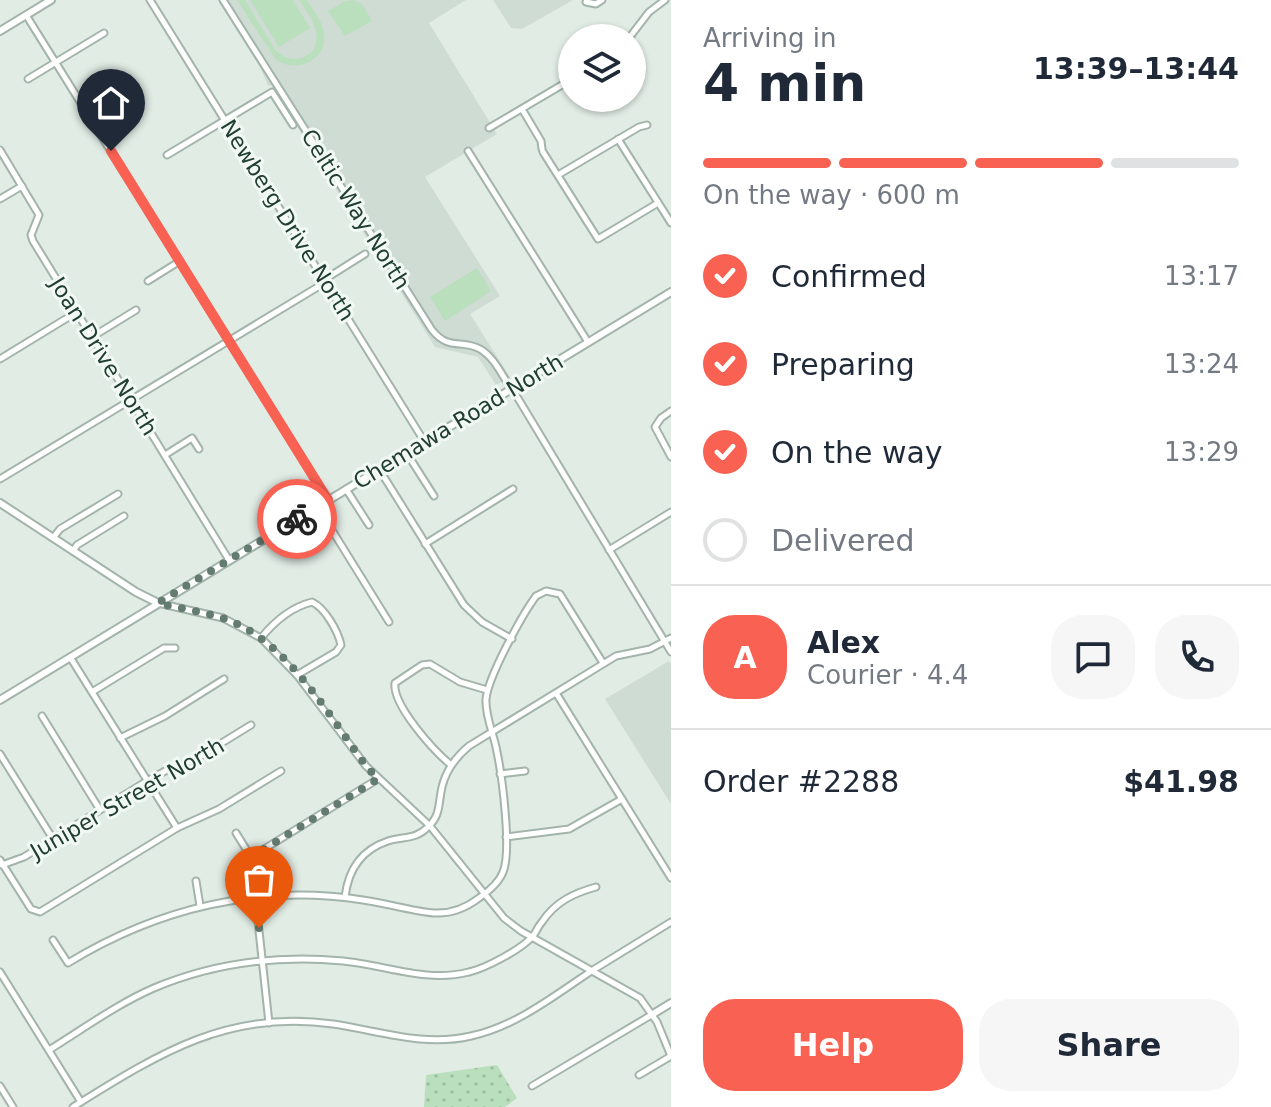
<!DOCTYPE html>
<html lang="en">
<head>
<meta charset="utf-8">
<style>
  body { margin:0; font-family:"DejaVu Sans",sans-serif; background:#f6f6f7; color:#1f2937; height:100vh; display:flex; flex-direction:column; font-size:30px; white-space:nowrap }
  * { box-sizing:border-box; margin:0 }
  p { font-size:26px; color:#747a83 }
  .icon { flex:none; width:44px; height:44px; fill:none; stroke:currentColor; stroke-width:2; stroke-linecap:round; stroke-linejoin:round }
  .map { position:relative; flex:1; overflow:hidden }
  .sheet { display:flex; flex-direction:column; background:#fff; width:600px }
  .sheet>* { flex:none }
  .fabs { position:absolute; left:558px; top:24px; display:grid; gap:16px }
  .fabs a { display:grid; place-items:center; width:88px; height:88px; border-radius:50%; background:#fff; box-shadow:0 2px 6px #0004; font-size:40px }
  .pin { position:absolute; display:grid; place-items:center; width:68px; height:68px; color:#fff; margin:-82px -34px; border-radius:50% 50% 50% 0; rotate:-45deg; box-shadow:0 0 8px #0007 }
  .pin .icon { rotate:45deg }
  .courier { position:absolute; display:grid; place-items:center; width:80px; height:80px; margin:-40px; border:6px solid #f96252; border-radius:50%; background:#fff; color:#222; box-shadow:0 2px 10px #0007 }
  .overview em { font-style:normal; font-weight:600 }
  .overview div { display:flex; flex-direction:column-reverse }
  .overview { display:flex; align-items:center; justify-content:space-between; height:136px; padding:0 32px }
  h1 { font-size:52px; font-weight:600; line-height:60px }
  .bar { display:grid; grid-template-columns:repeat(4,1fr); gap:12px 8px; align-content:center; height:96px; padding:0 32px }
  .bar i { height:10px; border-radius:6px; background:#e0e1e3 }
  .bar .current { background:#f96252 }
  .bar p { grid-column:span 4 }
  .line { display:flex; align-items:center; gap:20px; padding:0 32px; border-top:2px solid #e0e1e3 }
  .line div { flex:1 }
  .round { display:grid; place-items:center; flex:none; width:84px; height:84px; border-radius:32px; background:#f6f6f7 }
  ol { padding:0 32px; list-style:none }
  li { display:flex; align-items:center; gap:24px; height:88px }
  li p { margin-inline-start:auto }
  li .icon { padding:8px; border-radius:50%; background:#f96252; color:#fff; stroke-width:4 }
  li:last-child { color:#747a83 }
  li i { width:44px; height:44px; border:4px solid #e0e1e3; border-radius:50% }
  .action { display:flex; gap:16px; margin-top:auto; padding:16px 32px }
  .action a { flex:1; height:92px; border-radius:32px; background:#f96252; color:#fff; font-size:32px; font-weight:600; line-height:92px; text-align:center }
  .action a+a { background:#f6f6f7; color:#1f2937 }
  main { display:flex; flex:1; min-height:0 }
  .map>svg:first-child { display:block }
  .built { fill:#cfdcd4 }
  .green { fill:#b9dfbd }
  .park { fill:url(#park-dots) }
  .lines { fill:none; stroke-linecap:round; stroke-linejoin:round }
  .minor-casing { stroke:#a3b4ab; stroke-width:9 }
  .tertiary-casing { stroke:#a3b4ab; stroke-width:10 }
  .minor { stroke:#fff; stroke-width:5 }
  .tertiary { stroke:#fff; stroke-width:6 }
  .done { stroke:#647b70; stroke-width:8; stroke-dasharray:0 14.4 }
  .route { stroke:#f96252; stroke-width:10 }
  .labels { text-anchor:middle; stroke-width:6; stroke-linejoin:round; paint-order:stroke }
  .street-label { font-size:22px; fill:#203e31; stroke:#f2f9f4 }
</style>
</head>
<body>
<main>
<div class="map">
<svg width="671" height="1107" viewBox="0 0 671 1107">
  <defs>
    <pattern id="park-dots" width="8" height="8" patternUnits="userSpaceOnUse" patternTransform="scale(2)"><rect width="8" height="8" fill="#b9dfbd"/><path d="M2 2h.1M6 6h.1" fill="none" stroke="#9fc0a3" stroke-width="1.8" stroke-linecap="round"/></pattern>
  </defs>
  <rect width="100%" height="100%" fill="#e1ece5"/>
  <!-- built -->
  <g class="built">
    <path d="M218 0H466L429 23 497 134 425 177 500 296 470 314 510 377 496 385 478 357 435 347 271 85 268 86 261 69Z"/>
    <path d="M493 0H573L522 29 511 28Z"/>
    <path d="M669 661 671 664V804L605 699Z"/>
  </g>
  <!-- green -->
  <g class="green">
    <path d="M237 0H245L275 50C287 61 299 62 312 52 324 32 310 17 299 0H307C312 9 321 19 323 29 331 58 299 75 276 60Z"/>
    <path d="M250 0H293L310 28 279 47Z"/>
    <path d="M354 0 363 5 372 21 345 36 328 11 345 1Z"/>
    <path d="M477 268 491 291 445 321 430 297Z"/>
  </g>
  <!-- park -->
  <path class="park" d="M497 1065 517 1098 505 1107H424L426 1075Z"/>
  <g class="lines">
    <defs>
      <g id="minor">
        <path d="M150 0 424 441"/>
        <path d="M223 0 432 330C449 351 461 339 480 349 496 358 504 381 516 395L671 652"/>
        <path d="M586 2 596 4 602 0"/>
        <path d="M26 15 328 500"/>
        <path d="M629 38 649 12 665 0"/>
        <path d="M28 79 104 33"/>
        <path d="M522 109 541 141 542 149"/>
        <path d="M489 128 572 79"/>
        <path d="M618 139 671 223"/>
        <path d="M0 150 39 215 31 235 33 241 229 560"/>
        <path d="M468 151 588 342"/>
        <path d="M543 152 598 239 658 203"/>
        <path d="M167 155 272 92 293 125"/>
        <path d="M558 175 639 127 647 125"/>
        <path d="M0 199 22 186"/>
        <path d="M148 281 180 261"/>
        <path d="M92 337 136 310"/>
        <path d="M0 359 77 312"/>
        <path d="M671 411 661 418 655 427 671 457"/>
        <path d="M406 452 434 496"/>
        <path d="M165 455 192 438 199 449"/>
        <path d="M379 469 464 605 482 622 512 639"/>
        <path d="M0 479 326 282 330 276 365 254"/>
        <path d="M346 489 369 525"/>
        <path d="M317 506 389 622"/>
        <path d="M53 538 60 529 118 494"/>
        <path d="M425 544 513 489"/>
        <path d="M609 550 671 512"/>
        <path d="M73 551 77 545 124 516"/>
        <path d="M158 603 223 618 261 638 297 675 366 766 430 826 504 918 521 931 640 998 657 1022 671 1056"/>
        <path d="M261 638C274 622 292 607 312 602 325 608 338 631 341 645L336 652 297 675"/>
        <path d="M70 657 177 828"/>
        <path d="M92 692 164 648H175"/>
        <path d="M556 693 671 878"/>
        <path d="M42 716 100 810"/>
        <path d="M120 738 165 716 224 679"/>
        <path d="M0 754 53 839"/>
        <path d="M451 765C434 751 392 705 395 683L422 665 430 664 460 682 487 690"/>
        <path d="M500 774 525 771"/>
        <path d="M236 833 251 857 269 1023"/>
        <path d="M506 837 569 829 622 799"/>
        <path d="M251 857 378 779"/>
        <path d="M0 860 31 909 40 912 177 828 219 809 281 771"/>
        <path d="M2 865 24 857 147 781 167 770 194 760 251 725"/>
        <path d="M196 881 200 906"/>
        <path d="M345 897C348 871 361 850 388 841 404 836 415 840 428 827 441 815 438 804 442 787 446 770 456 757 469 746L616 656 650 649 671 638"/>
        <path d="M53 940 68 963C158 908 258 884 363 900 386 903 411 911 434 913 452 914 466 908 479 898 489 891 499 883 503 872 512 851 502 776 497 752 494 734 485 717 486 699 488 677 522 615 536 596L546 591 560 594 603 663"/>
        <path d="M0 972 81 1102"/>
        <path d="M49 1050C83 1029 117 1004 154 988 214 963 279 955 343 961 385 965 427 983 469 972 486 968 520 950 532 937 536 933 538 926 542 922 555 902 574 893 596 887"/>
        <path d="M639 1075 671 1056"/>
        <path d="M0 1086 13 1107"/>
        <path d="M532 1086 653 1014"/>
        <path d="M73 1107C158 1054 228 1009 333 1024 380 1031 424 1047 471 1036 517 1026 555 995 593 970 619 954 645 938 671 922"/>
      </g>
      <g id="tertiary">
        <path d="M0 31 51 0"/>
        <path d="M0 503 136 592 158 603"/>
        <path d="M0 700 671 292"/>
        <path d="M653 1014 671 1003"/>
      </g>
    </defs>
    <!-- minor casing -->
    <use href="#minor" class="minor-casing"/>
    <!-- tertiary casing -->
    <use href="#tertiary" class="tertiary-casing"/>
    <!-- minor -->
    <use href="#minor" class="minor"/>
    <!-- tertiary -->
    <use href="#tertiary" class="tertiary"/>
  </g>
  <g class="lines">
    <!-- done -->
    <path class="done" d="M259 928 251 857 378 779 366 766C332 719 290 648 237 624 212 612 184 610 158 603L297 519"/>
    <!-- route -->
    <path class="route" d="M111 151 328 500 297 519"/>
  </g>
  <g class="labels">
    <!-- street labels -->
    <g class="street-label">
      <text transform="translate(356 209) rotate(58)" y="8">Celtic Way North</text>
      <text transform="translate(288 220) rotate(58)" y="8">Newberg Drive North</text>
      <text transform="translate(104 356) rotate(58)" y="8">Joan Drive North</text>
      <text transform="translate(458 421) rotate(-31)" y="8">Chemawa Road North</text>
      <text transform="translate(127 798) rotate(-30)" y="8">Juniper Street North</text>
    </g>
  </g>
</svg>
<div class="fabs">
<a><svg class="icon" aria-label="layers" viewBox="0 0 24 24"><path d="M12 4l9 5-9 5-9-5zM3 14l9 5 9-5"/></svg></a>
</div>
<div class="pin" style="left:259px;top:928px;background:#ea580c"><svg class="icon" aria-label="bag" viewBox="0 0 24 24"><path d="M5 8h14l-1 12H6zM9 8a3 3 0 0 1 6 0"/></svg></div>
<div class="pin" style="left:111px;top:151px;background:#1f2937"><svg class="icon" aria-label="home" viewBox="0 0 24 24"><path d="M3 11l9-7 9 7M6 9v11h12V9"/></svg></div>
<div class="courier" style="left:297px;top:519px"><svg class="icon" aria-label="bike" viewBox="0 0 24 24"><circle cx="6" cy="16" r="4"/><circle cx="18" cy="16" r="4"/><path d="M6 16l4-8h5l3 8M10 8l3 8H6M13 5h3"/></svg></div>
</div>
<section class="sheet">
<div class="overview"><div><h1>4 min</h1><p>Arriving in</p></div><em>13:39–13:44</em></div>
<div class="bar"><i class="current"></i><i class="current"></i><i class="current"></i><i></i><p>On the way · 600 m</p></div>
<ol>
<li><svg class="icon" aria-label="check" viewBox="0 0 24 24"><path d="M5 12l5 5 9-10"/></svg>Confirmed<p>13:17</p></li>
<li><svg class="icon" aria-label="check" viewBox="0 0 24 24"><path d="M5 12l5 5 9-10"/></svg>Preparing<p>13:24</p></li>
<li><svg class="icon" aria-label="check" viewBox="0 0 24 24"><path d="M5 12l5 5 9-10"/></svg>On the way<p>13:29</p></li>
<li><i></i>Delivered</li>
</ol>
<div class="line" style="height:144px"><b class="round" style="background:#f96252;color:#fff">A</b><div><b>Alex</b><p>Courier · 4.4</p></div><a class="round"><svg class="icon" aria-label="chat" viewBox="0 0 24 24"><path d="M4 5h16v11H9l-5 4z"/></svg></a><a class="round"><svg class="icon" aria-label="phone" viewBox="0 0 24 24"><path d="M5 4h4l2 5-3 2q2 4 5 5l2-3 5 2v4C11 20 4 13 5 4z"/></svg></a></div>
<div class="line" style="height:104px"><div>Order #2288</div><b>$41.98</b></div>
<div class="action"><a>Help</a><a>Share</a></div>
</section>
</main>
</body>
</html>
